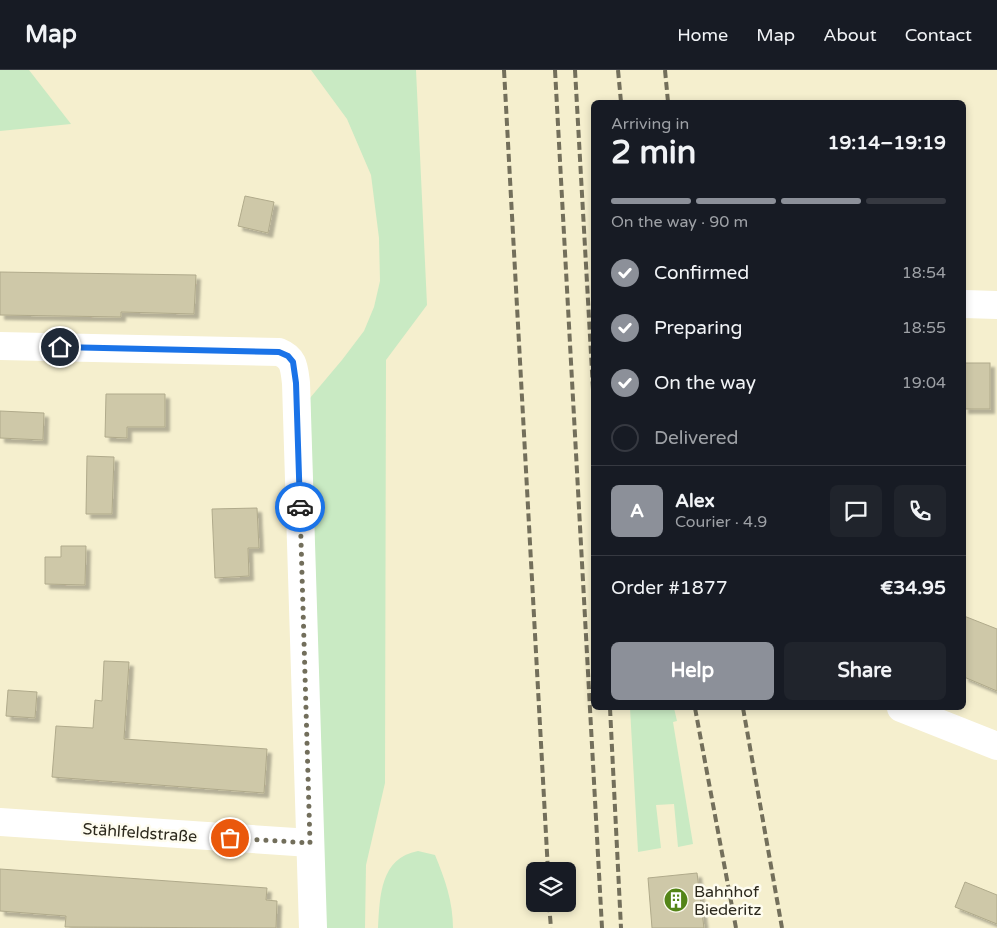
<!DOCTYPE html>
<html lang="en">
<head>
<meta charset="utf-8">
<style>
  body { margin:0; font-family:"Varela Round",sans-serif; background:#20242c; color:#f1f3f6; height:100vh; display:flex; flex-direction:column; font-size:19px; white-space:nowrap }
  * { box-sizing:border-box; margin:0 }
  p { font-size:16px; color:#9ea1a6 }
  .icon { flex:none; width:28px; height:28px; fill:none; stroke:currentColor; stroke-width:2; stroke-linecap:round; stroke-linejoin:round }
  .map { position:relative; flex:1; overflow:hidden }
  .sheet { position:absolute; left:591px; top:30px; width:375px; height:610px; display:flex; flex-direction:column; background:#171b24; border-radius:8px; box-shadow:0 2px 8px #0003 }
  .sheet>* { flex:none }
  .buttons { position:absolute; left:526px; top:792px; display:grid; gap:10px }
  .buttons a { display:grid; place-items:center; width:50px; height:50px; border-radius:8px; background:#171b24; box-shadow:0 2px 8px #0003; font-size:25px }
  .pin { position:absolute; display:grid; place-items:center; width:42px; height:42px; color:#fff; margin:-21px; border:2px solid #fff; border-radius:50%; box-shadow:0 1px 5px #0007 }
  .courier { position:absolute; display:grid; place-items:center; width:50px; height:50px; margin:-25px; border:4px solid #1a73e8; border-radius:50%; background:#fff; color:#222; box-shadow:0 1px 6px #0007 }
  .overview em { font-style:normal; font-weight:800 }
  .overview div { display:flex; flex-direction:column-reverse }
  .overview { display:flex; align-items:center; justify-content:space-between; height:85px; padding:0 20px }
  h1 { font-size:32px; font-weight:800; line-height:38px }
  .bar { display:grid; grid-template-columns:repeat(4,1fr); gap:8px 5px; align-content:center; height:60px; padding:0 20px }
  .bar i { height:6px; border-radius:4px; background:#363941 }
  .bar .active { background:#8c9099 }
  .bar p { grid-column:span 4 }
  .line { display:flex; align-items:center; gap:12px; padding:0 20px; border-top:1px solid #363941 }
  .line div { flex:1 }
  .round { display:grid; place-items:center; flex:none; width:52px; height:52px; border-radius:8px; background:#20242c }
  ol { padding:0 20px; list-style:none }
  li { display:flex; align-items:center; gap:15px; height:55px }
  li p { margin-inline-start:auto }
  li .icon { padding:5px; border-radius:50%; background:#8c9099; color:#fff; stroke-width:4 }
  li:last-child { color:#9ea1a6 }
  li i { width:28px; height:28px; border:2px solid #363941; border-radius:50% }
  .action { display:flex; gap:10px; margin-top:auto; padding:10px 20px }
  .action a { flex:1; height:58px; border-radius:8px; background:#8c9099; color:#fff; font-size:20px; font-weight:800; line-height:58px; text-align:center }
  .action a+a { background:#20242c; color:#f1f3f6 }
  header { display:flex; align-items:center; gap:30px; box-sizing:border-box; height:70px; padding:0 25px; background:#171b24; border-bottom:1px solid #363941 }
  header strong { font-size:24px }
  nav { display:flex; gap:28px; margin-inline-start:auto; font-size:18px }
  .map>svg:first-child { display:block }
  .green { fill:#c9eac3 }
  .building { fill:#cec8a8; stroke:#b0aa8b; filter:url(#shadow) }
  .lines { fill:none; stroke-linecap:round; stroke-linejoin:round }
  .minor { stroke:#fff; stroke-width:28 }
  .rail { stroke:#736f5b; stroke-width:4; stroke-dasharray:8 4; stroke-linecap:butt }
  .done { stroke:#726e5b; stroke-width:5; stroke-dasharray:0 9 }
  .route { stroke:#1a73e8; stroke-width:6 }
  .labels { text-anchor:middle; stroke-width:5; stroke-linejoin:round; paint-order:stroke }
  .street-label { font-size:16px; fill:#2c291d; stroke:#fefcef }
  .poi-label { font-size:16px; fill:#2c291d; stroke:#fefcef; text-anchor:start }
</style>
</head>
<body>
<header>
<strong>Map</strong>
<nav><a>Home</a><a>Map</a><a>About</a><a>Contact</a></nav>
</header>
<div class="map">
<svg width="997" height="858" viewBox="0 0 997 858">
  <defs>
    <filter id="shadow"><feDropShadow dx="4.5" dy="4.5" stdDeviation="1" flood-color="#0004"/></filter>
  </defs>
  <rect width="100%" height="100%" fill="#f5efce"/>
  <!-- green -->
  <g class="green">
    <path d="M0 0H29L71 54 0 61Z"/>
    <path d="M311 0H416L427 235 386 290 385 713 366 795 365 858H326L310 328 342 290 364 261 374 237 380 211 379 168 371 105 347 49Z"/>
    <path d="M630 638H674L677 651 673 652 693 774 678 777 674 734 656 735 661 778 638 782Z"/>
    <path d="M418 781 435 785C445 809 453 832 453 858H378C380 826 380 788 418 781Z"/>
  </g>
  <!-- building -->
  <g class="building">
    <path d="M245 126 274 132 268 163 238 156Z"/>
    <path d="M0 202 196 205 194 244 121 242V247L0 245Z"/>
    <rect x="964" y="293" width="26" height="46"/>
    <path d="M106 324H165V357H127V368L105 367Z"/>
    <path d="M0 341 44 343 43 370 0 368Z"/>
    <path d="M87 386 114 387 112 444H86Z"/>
    <path d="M257 438 259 478H248L249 506 215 508 212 439Z"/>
    <path d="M61 476H86L85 515 45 514V487H61Z"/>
    <path d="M964 546 997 559V621L964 607Z"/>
    <path d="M104 591 129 592 124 669 267 679 264 723 52 707 56 656 93 658 95 630 102 631Z"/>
    <path d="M8 620 37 622 35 648 6 646Z"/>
    <path d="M0 799 267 818 266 830 277 831 276 858 65 857 66 846 0 841Z"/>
    <path d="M697 803 704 858H652L648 808Z"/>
    <path d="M965 812 997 825V854L955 837Z"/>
  </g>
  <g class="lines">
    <!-- minor -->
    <g class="minor">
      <path d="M964 234 997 235"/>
      <path d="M0 276 279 282C294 288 294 297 296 313L313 858"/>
      <path d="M901 638 997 676"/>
      <path d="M0 752 310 773"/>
    </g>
    <!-- rail -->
    <g class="rail">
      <path d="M504 0 548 801"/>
      <path d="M555 0 602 858"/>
      <path d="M575 0 594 337"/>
      <path d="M618 0 621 32"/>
      <path d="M665 0 668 32"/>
      <path d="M610 638 621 858"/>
      <path d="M695 638 736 858"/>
      <path d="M743 638 782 858"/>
      <path d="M549 834 551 858"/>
    </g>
  </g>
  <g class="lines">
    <!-- done -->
    <path class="done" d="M230 768 310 773 300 437"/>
    <!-- route -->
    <path class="route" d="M60 277 279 282 288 286 293 292 296 313 300 437"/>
  </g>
  <!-- icons -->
  <defs>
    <symbol id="building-disc" viewBox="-11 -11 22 22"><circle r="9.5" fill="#548518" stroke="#fefcef"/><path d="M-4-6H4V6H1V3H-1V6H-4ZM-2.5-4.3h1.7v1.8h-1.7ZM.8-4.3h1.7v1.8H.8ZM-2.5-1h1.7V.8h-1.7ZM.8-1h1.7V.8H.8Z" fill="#fff"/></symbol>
  </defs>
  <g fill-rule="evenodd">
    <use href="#building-disc" x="662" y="816" width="28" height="28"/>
  </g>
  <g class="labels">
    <!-- street labels -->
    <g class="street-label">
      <text transform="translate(140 762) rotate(4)" y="6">Stählfeldstraße</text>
    </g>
    <!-- poi labels -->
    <g class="poi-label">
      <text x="694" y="827">Bahnhof<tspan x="694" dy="18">Biederitz</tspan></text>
    </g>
  </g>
</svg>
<div class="buttons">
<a><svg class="icon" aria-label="layers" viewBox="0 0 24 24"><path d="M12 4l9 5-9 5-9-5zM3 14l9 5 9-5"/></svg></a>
</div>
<div class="pin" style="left:230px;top:768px;background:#ea580c"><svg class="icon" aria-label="bag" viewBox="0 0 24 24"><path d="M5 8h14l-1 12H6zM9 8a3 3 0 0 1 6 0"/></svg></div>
<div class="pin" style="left:60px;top:277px;background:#1f2937"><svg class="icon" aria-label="home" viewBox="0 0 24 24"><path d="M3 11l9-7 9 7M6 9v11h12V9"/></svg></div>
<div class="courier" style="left:300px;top:437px"><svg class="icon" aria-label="car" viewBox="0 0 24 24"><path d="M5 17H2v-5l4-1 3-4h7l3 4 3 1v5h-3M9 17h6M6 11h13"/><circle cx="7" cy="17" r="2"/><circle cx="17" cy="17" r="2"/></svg></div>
<section class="sheet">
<div class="overview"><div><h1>2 min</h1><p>Arriving in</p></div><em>19:14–19:19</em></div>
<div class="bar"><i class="active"></i><i class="active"></i><i class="active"></i><i></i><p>On the way · 90 m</p></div>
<ol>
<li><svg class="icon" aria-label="check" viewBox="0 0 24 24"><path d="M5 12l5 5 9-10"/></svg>Confirmed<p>18:54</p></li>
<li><svg class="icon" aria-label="check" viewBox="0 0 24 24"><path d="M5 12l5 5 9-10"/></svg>Preparing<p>18:55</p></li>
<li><svg class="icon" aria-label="check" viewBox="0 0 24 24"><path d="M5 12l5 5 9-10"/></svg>On the way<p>19:04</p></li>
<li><i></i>Delivered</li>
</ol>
<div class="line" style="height:90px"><b class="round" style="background:#8c9099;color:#fff">A</b><div><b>Alex</b><p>Courier · 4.9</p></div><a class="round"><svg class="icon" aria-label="chat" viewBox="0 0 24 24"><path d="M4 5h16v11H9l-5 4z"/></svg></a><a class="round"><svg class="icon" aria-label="phone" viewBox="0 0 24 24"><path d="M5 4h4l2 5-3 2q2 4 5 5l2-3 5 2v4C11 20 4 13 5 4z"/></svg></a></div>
<div class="line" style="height:65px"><div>Order #1877</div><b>€34.95</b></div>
<div class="action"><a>Help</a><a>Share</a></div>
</section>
</div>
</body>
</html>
